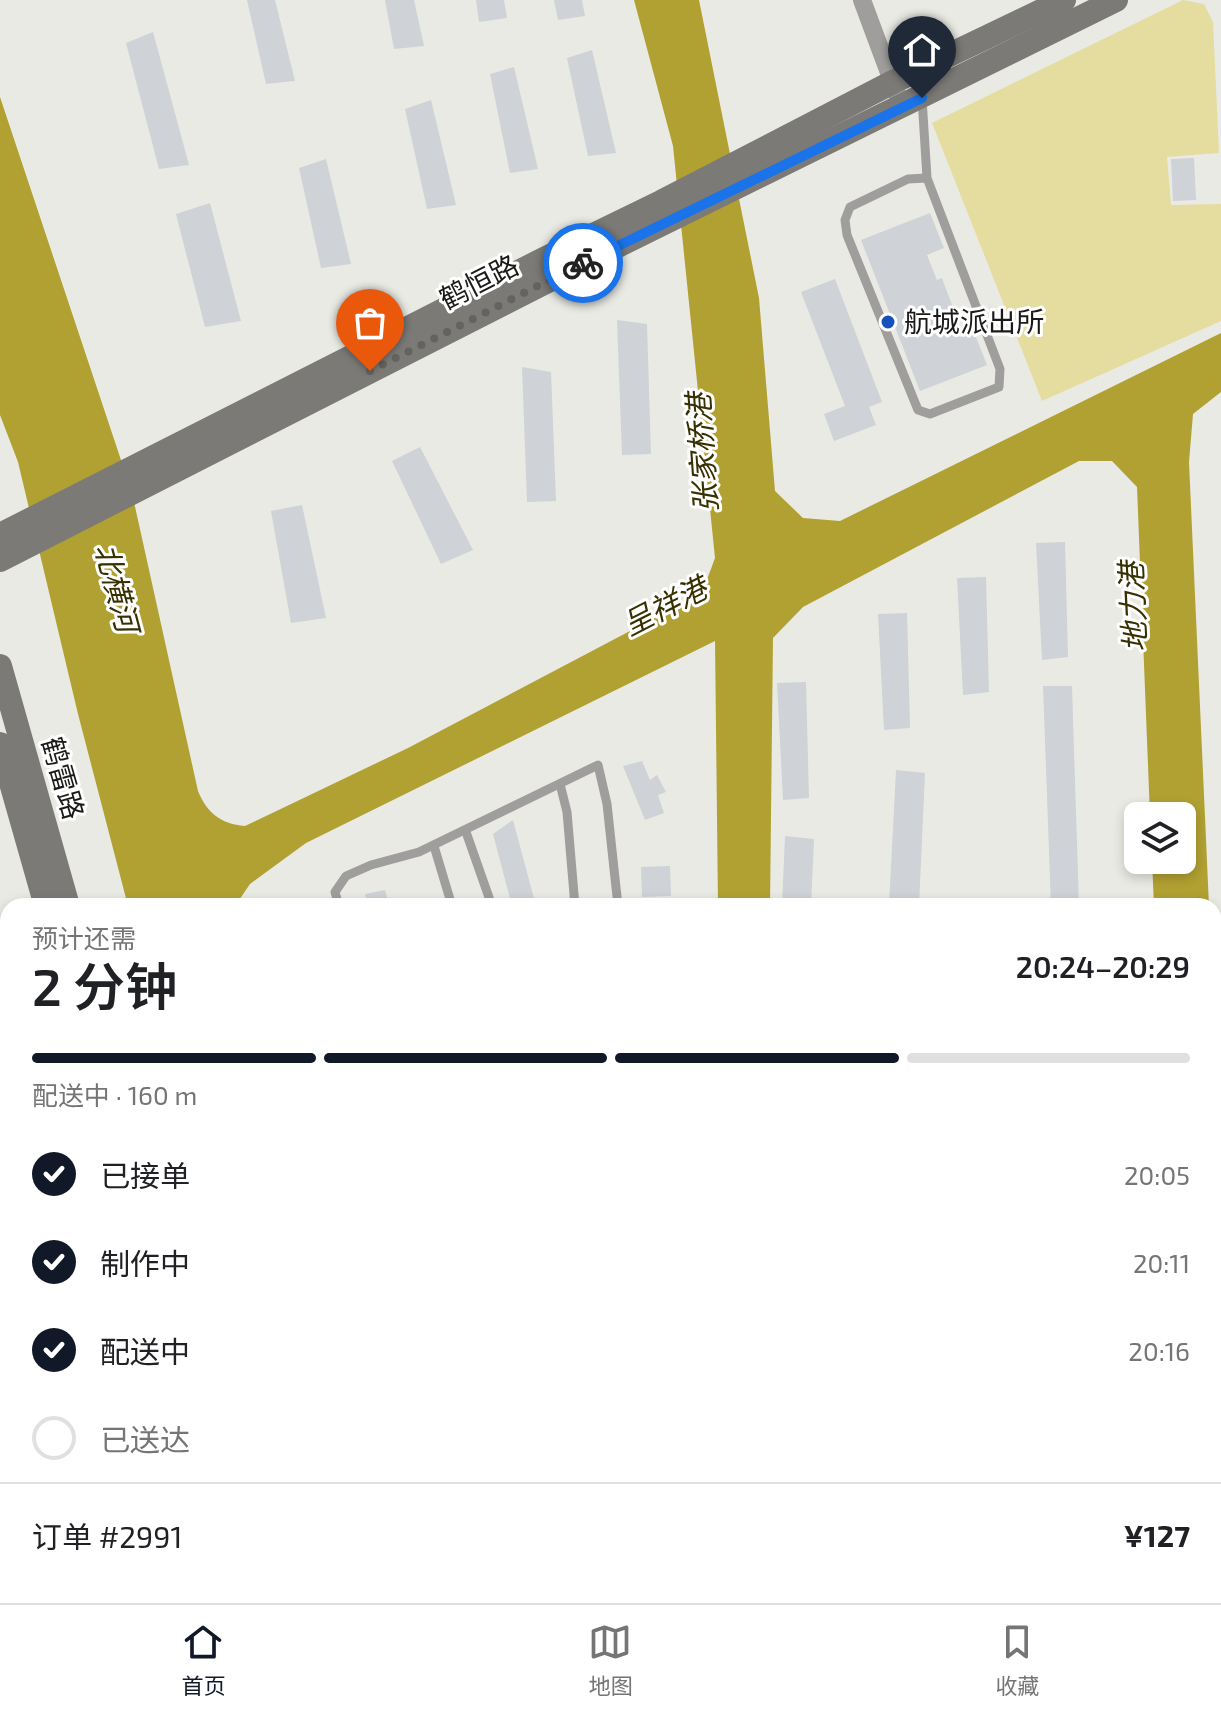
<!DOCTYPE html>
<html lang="zh">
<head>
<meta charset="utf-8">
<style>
  body { margin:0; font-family:"Exo 2","Noto Sans SC",sans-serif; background:#f6f6f6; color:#202124; height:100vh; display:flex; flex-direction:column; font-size:30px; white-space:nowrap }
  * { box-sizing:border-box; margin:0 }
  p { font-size:26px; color:#757577 }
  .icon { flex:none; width:44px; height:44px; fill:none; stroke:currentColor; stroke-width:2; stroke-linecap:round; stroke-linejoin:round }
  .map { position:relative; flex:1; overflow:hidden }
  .details { position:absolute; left:0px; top:898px; width:1222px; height:706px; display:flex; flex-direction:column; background:#fff; border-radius:24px 24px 0 0; box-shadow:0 4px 12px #0003 }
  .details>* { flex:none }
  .fabs { position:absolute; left:1124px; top:802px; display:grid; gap:16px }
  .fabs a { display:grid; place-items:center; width:72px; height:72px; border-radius:12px; background:#fff; box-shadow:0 4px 12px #0003; font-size:40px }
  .pin { position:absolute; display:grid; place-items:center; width:68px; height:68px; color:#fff; margin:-82px -34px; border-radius:50% 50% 50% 0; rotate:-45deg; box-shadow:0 0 8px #0007 }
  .pin .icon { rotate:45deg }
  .courier { position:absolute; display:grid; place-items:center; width:80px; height:80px; margin:-40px; border:6px solid #1a73e8; border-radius:50%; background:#fff; color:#222; box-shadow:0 2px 10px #0007 }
  .overview em { font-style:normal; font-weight:600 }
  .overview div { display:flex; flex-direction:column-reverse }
  .overview { display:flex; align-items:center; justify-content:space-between; height:136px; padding:0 32px }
  h1 { font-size:52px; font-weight:600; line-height:60px }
  .bar { display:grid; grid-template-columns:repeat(4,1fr); gap:12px 8px; align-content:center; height:96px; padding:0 32px }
  .bar i { height:10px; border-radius:6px; background:#e0e0e0 }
  .bar .on { background:#111827 }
  .bar p { grid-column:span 4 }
  .line { display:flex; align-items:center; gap:20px; padding:0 32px; border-top:2px solid #e0e0e0 }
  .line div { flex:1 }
  ol { padding:0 32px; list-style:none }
  li { display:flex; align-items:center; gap:24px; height:88px }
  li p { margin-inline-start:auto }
  li .icon { padding:8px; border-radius:50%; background:#111827; color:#fff; stroke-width:4 }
  li:last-child { color:#757577 }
  li i { width:44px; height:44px; border:4px solid #e0e0e0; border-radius:50% }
  .menu { display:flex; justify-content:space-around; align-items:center; height:112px; border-top:2px solid #e0e0e0; background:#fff; font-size:22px; color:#757577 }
  .menu a { display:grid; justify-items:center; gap:4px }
  .menu .on { color:#111827 }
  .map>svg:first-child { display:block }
  .green { fill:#e5dca0 }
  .water { fill:#b1a132 }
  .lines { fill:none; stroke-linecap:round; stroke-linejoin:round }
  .river { stroke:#b1a132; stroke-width:28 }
  .building { fill:#cfd2d6 }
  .lane { stroke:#9f9e9c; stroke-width:9 }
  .street { stroke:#9f9e9c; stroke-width:18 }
  .secondary { stroke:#7b7a77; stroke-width:24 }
  .done { stroke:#636360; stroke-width:8; stroke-dasharray:0 14.4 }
  .route { stroke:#1a73e8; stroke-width:10 }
  .poi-dot { fill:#1551bd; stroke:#fff; stroke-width:3 }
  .labels { text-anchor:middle; stroke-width:6; stroke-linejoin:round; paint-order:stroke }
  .street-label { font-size:28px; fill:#1a1a18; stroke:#fff }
  .poi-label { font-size:28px; fill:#1a1a18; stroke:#fff; text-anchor:start }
  .water-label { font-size:30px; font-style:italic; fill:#373001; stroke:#fff }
</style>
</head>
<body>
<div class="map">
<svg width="1221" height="1603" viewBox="0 0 1221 1603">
  <rect width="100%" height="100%" fill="#eaeae5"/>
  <!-- green -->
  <g class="green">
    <path d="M1183 0 1204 4 1213 22 1219 153 1167 157 1171 205 1221 204V321L1042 401 932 123Z"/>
    <path d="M8 1030V1369H0V1034Z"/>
  </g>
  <!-- water -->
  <g class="water">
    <path d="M634 0H699L759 298 775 491 803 518 840 521 1221 333V392L1193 414 1189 462 1209 906H1154L1152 860H1182V816H1150L1137 487 1112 461H1079L803 607 773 638 770 906H718L715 641 306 843 250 884 235 906H128L78 714 18 462 0 415V97L132 493 198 791C207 813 221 824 245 826L408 748 702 593 715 558 673 146Z"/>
    <path d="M1214 1008 1221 1162V1603H1183L1182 1596H1214Z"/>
    <path d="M234 1596H327L328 1603H234Z"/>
    <path d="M695 1596H757V1603H694Z"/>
  </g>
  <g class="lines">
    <!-- river -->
    <path class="river" d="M0 989 8 985"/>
  </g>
  <!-- building -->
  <g class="building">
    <path d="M247 0H275L295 81 266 84Z"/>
    <path d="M385 0H414L424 46 394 49Z"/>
    <path d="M476 0H504L507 18 479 22Z"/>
    <path d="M554 0H582L585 16 558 20Z"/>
    <path d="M153 32 189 165 159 169 126 43Z"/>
    <path d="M592 50 616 153 588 156 567 58Z"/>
    <path d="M514 67 538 169 510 173 490 74Z"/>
    <path d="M431 100 456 205 427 209 405 109Z"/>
    <path d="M1194 158 1196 200 1173 201 1171 159Z"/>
    <path d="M326 159 351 264 321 268 299 168Z"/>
    <path d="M210 203 241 321 205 327 176 214Z"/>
    <path d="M930 213 944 248 927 255 937 280 942 278 955 313 952 314 960 337 974 332 987 365 920 391 861 240Z"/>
    <path d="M835 279 882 402 869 407 876 425 834 441 824 414 845 406 801 292Z"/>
    <path d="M617 320 647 324 651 454 622 455Z"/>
    <path d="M522 367 551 372 556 501 527 502Z"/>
    <path d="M420 447 473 550 441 564 392 461Z"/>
    <path d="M302 505 326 618 291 623 271 511Z"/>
    <path d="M1065 542 1068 657 1042 660 1036 543Z"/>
    <path d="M986 577 989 692 963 695 957 578Z"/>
    <path d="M907 613 910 728 884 730 878 614Z"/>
    <path d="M806 682 809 798 783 800 777 683Z"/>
    <path d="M1043 686H1072L1079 906H1051Z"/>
    <path d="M642 761 650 780 657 775 666 792 658 795 664 813 645 820 623 766Z"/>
    <path d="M896 770 925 773 919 906H889Z"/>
    <path d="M513 820 536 906H512L493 834Z"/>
    <path d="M785 836 814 839 811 906H782Z"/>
    <path d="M670 866 671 896 642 897 641 867Z"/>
    <path d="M385 890 389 906H368L365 894Z"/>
  </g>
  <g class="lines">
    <!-- lane -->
    <g class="lane">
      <path d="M922 98 927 178 1000 369 999 387 930 414 918 410 847 235 845 220 850 207 908 179 927 178"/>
      <path d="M560 784 567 812 575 906"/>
      <path d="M466 832 492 906"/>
      <path d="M434 846 452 906"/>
      <path d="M339 906 335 892 346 876 371 865 419 852 598 765 607 804 618 906"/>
      <path d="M0 1157 8 1154"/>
      <path d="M429 1596V1603"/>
      <path d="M613 1596V1603"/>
      <path d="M1057 1596V1603"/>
      <path d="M861 1603V1596"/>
      <path d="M954 1603 955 1596"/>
    </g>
    <!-- street -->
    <g class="street">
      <path d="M862 0 897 94"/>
      <path d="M1214 1326H1221"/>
      <path d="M0 1391 8 1390"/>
    </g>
    <!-- secondary -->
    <g class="secondary">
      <path d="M0 535 542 260 661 202 893 82 1064 0"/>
      <path d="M0 560 587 261 1116 0"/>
      <path d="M0 666 68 906"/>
      <path d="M0 744 46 906"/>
      <path d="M153 1596V1603"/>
      <path d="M177 1596V1603"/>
    </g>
  </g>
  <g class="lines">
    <!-- done -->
    <path class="done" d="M370 371 583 263"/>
    <!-- route -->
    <path class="route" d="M583 263 922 98"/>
  </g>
  <!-- markers -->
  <circle class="poi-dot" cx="888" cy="322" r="8"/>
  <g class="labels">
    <!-- street labels -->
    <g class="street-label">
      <text transform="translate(479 282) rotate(-27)" y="10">鹤恒路</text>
      <text transform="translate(63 778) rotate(74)" y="10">鹤雷路</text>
    </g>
    <!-- poi labels -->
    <g class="poi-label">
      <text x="904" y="332">航城派出所</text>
    </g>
    <!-- water labels -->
    <g class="water-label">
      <text transform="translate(703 453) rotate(-94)" y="10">张家桥港</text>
      <text transform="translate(116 588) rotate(75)" y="10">北横河</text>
      <text transform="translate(665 607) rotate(-27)" y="10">呈祥港</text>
      <text transform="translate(1134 607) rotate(-93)" y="10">地力港</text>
    </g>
  </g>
</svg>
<div class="fabs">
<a><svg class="icon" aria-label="layers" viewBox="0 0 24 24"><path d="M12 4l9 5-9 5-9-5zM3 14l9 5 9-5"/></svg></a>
</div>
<div class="pin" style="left:370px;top:371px;background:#ea580c"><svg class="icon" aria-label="bag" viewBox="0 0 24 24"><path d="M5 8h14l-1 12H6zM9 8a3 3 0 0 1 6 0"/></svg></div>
<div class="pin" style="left:922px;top:98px;background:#1f2937"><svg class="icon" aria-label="home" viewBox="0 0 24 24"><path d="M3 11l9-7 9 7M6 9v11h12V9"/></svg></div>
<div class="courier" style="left:583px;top:263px"><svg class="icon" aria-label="bike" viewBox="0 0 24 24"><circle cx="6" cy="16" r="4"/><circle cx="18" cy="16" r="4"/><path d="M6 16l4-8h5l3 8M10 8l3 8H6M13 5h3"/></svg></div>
<section class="details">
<div class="overview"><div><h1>2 分钟</h1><p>预计还需</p></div><em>20:24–20:29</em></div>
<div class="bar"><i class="on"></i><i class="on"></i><i class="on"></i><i></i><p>配送中 · 160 m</p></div>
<ol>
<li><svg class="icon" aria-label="check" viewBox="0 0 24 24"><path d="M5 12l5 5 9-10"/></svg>已接单<p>20:05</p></li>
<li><svg class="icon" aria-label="check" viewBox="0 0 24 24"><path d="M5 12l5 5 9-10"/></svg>制作中<p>20:11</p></li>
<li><svg class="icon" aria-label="check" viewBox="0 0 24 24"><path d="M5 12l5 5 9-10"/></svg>配送中<p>20:16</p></li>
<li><i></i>已送达</li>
</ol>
<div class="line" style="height:104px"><div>订单 #2991</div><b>¥127</b></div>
</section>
</div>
<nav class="menu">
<a class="on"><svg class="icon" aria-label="home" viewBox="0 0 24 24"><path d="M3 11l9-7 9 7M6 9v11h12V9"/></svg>首页</a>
<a><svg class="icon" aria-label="map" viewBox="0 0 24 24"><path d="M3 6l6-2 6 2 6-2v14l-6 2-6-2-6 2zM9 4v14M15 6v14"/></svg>地图</a>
<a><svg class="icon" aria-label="saved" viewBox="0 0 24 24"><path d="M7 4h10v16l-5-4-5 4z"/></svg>收藏</a>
</nav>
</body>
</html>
